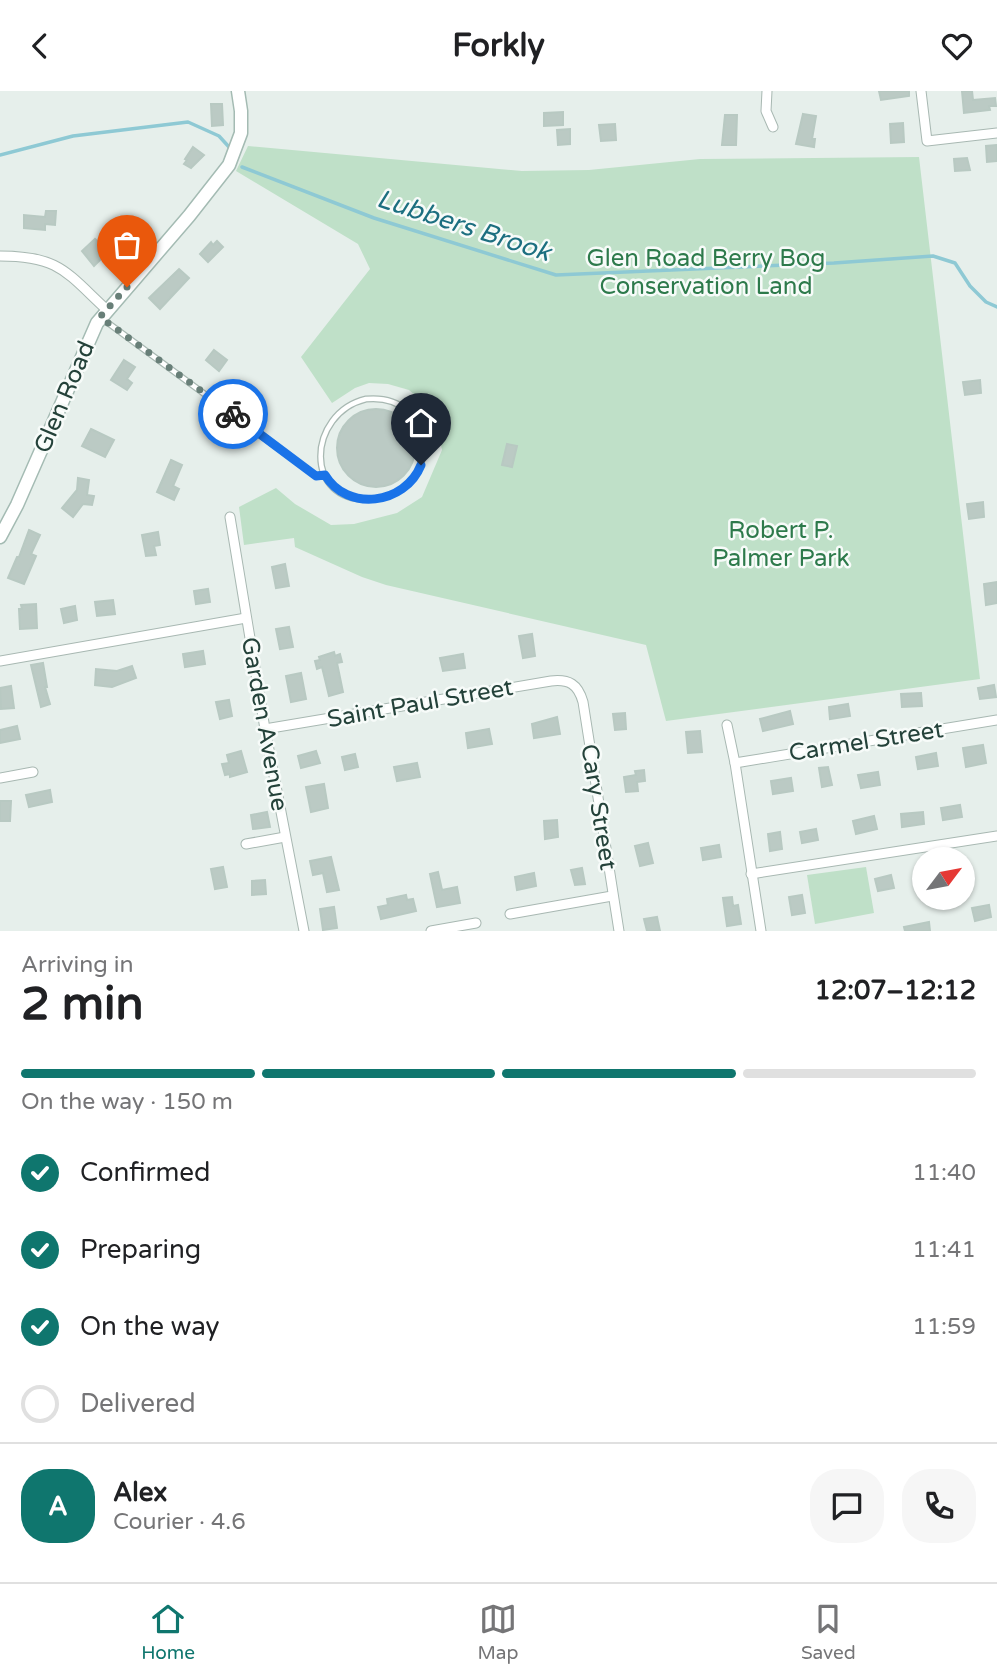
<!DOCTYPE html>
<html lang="en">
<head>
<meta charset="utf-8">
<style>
  body { margin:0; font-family:"Varela Round",sans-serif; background:#f6f6f6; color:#202124; height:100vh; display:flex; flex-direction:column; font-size:26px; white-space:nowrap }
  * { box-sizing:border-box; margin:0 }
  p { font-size:23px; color:#757577 }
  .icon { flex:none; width:38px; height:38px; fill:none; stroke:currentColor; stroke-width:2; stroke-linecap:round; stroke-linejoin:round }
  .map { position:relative; height:840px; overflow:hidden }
  .drawer { display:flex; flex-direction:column; background:#fff; flex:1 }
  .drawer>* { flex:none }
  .needle { width:46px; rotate:58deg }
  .buttons { position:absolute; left:912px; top:756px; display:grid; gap:14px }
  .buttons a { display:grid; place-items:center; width:63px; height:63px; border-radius:50%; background:#fff; box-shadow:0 2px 5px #0004; font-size:35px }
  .pin { position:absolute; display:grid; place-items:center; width:60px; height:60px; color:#fff; margin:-72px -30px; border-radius:50% 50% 50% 0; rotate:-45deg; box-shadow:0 0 7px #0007 }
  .pin .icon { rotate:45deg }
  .courier { position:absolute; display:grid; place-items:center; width:70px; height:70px; margin:-35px; border:5px solid #1a73e8; border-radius:50%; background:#fff; color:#222; box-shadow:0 2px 9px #0007 }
  .headline em { font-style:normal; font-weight:700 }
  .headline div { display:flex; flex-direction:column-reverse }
  .headline { display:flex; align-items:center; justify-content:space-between; height:119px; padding:0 21px }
  h1 { font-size:46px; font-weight:700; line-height:52px }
  .bar { display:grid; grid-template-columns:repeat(4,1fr); gap:10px 7px; align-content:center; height:84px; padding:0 21px }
  .bar i { height:9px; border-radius:5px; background:#e0e0e0 }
  .bar .selected { background:#0f766e }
  .bar p { grid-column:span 4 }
  .line { display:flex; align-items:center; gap:18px; padding:0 21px; border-top:2px solid #e0e0e0 }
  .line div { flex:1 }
  .round { display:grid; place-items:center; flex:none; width:74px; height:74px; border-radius:28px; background:#f6f6f6 }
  ol { padding:0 21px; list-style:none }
  li { display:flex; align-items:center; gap:21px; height:77px }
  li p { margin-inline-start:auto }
  li .icon { padding:7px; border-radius:50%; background:#0f766e; color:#fff; stroke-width:4 }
  li:last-child { color:#757577 }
  li i { width:38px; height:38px; border:4px solid #e0e0e0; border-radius:50% }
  header { display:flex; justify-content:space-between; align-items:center; height:91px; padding:0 21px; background:#fff; font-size:32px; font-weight:700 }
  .menu { display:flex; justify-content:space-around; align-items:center; height:98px; border-top:2px solid #e0e0e0; background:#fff; font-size:19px; color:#757577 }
  .menu a { display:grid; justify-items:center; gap:4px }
  .menu .selected { color:#0f766e }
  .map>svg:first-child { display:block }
  .green { fill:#bfe0c8 }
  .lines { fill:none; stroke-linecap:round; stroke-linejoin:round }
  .stream { stroke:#8ec9d4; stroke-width:3.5 }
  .building { fill:#bbcac4; stroke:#b8c9c2; stroke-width:2 }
  .lane-casing { stroke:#a8b8b2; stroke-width:7 }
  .street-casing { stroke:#a8b8b2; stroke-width:11 }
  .secondary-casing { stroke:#a4bbb3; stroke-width:15 }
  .lane { stroke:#fff; stroke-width:4.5 }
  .street { stroke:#fff; stroke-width:9 }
  .secondary { stroke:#fff; stroke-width:12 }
  .done { stroke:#687f78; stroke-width:7; stroke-dasharray:0 12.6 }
  .route { stroke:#1a73e8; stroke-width:9 }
  .labels { text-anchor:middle; stroke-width:5; stroke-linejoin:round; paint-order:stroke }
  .park-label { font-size:24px; fill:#2d7a4b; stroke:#f7fbf9 }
  .street-label { font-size:24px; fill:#24423a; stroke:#f7fbf9 }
  .water-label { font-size:26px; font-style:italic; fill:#1c6f80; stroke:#f7fbf9 }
</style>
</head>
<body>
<header><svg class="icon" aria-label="back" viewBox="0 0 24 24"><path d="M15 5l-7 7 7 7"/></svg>Forkly<svg class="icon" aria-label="heart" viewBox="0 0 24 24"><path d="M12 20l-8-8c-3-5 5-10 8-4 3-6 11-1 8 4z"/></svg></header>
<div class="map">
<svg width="997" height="840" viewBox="0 0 997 840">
  <rect width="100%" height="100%" fill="#e6efeb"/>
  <!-- green -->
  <g class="green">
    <path d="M248 55 522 80 589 79 700 68 919 66 980 588 666 630 646 554 386 494 362 486 295 456 294 447 244 454 239 416 276 397 295 413 331 434 354 433 397 422 422 406 442 359 436 332 427 315 409 299 388 293 369 292 355 297 332 312 301 266 370 178 358 153 236 80Z"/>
    <path d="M866 776 874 822 815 833 807 784Z"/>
  </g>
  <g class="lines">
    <!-- stream -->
    <g class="stream">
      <path d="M0 64 73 45 188 31 219 45 229 56"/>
      <path d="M242 76 374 127 556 184 834 172 933 165 955 172 970 195 986 211 997 216"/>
    </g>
  </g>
  <!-- building -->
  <g class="building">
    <path d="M879 0H909V5L881 9Z"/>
    <path d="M962 0H972L973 9 995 7 996 15H989L990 19 964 22Z"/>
    <path d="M211 13H222L223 34 212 35Z"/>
    <path d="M563 21V34L544 35V22Z"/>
    <path d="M803 23 816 25 812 48H815L814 56 796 53Z"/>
    <path d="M725 24H737L736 54H722Z"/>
    <path d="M903 32 904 51 891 52 890 33Z"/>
    <path d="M615 33 616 49 601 50 599 34Z"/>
    <path d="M570 38V53L558 54 557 39Z"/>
    <path d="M997 54V70L987 71 986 55Z"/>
    <path d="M193 56 204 64 191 77 184 73 187 69 185 68Z"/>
    <path d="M967 67 970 79 955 80 954 68Z"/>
    <path d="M46 120H56L55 134 45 133V139L24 137V124L45 126Z"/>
    <path d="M109 144 116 153 94 175 82 160 95 148 99 152Z"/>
    <path d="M217 150 223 156 208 171 200 163 211 151 213 154Z"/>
    <path d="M179 178 189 187 160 218 149 207Z"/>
    <path d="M214 259 227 269 219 280 206 269Z"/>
    <path d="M124 269 135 276 127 288 132 292 127 299 111 289Z"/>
    <path d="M980 289 981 302 965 304 963 291Z"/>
    <circle cx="376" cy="357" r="39"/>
    <path d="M91 338 114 349 105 366 82 355Z"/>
    <path d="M507 353 517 355 512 376 502 374Z"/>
    <path d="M171 369 182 374 173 395 179 398 174 409 157 401Z"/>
    <path d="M78 387 89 389 87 404 94 405 92 414 83 413 73 426 62 417 77 399Z"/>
    <path d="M983 411 984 426 969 428 967 413Z"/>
    <path d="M29 439 40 444 31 463 36 465 24 493 8 487 17 466H19Z"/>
    <path d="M158 441 160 454 154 455 156 464 146 465 142 444Z"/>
    <path d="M285 473 289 495 276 497 272 476Z"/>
    <path d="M997 491V512L986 514 984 493Z"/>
    <path d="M208 498 210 511 196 513 194 500Z"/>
    <path d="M113 509 115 523 97 525 95 511Z"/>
    <path d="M36 513 37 537 20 538 19 518H22L21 514Z"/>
    <path d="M75 515 77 529 64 532 61 518Z"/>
    <path d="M289 536 293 556 280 558 276 538Z"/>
    <path d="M532 543 535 565 523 567 519 545Z"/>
    <path d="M203 560 205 573 185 576 183 563Z"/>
    <path d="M334 561 335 565 340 563 342 571 337 572 343 601 329 605 322 576 317 578 315 570 320 569 319 566Z"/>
    <path d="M463 563 465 577 443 580 440 567Z"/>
    <path d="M43 572 47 596H45L50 613 41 616 31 574Z"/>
    <path d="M132 575 136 587 112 596 95 594 96 578 117 580Z"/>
    <path d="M301 582 306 608 291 611 286 585Z"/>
    <path d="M994 594 996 606 980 608 978 597Z"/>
    <path d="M11 595 14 617 1 618 0 597Z"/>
    <path d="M921 602 922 615 902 616 901 603Z"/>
    <path d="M229 609 232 625 220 628 216 611Z"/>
    <path d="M848 613 850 625 830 628 829 616Z"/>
    <path d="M790 620 793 633 763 640 760 628Z"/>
    <path d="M625 622 626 638 615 639 613 623Z"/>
    <path d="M557 626 560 643 534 647 532 633Z"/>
    <path d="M17 635 20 648 0 652V639Z"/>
    <path d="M489 638 492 653 468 657 466 642Z"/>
    <path d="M700 640 702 661 688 662 686 641Z"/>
    <path d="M983 654 986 672 966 676 963 657Z"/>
    <path d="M241 660 247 681 230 686V683L225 684 222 673 229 672 227 664Z"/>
    <path d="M316 660 320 672 301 677 298 665Z"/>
    <path d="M936 662 938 675 918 678 916 666Z"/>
    <path d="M355 663 358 676 345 679 342 666Z"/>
    <path d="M417 672 420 686 397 690 394 676Z"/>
    <path d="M828 676 832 694 822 696 819 677Z"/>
    <path d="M644 679 645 690 637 691 638 700 626 701 624 686 636 684 635 680Z"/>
    <path d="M878 681 880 694 861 697 858 684Z"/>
    <path d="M791 687 793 700 773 703 771 690Z"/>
    <path d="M324 693 328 717 311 721 306 696Z"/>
    <path d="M50 699 52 711 29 716 26 704Z"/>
    <path d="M0 710H11L10 730H0Z"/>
    <path d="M960 714 962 726 943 729 941 717Z"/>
    <path d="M267 721 270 736 253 738 251 724Z"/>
    <path d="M923 721 924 733 902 736 901 723Z"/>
    <path d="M874 725 877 738 856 743 853 730Z"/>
    <path d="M557 729 558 746 545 748 544 730Z"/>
    <path d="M816 738 818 749 802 752 800 741Z"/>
    <path d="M780 741 782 758 770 760 768 743Z"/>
    <path d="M648 752 653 772 640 775 635 755Z"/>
    <path d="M719 754 721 766 703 769 701 757Z"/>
    <path d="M331 766 339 799 327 801 323 782 313 784 310 770Z"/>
    <path d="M223 776 227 796 215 798 211 778Z"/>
    <path d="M582 777 585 793 575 794 571 779Z"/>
    <path d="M438 781 442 799 457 796 460 812 437 816 430 783Z"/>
    <path d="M534 782 536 795 517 799 515 786Z"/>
    <path d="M891 784 894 797 878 800 875 788Z"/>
    <path d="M265 789 266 803 252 804V790Z"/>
    <path d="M406 804 407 809 413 808 416 820 381 828 378 816 388 814 387 808Z"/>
    <path d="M802 804 805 822 792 824 789 806Z"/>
    <path d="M732 806 733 815 738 814 741 833 727 835 723 807Z"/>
    <path d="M989 814 991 826 975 830 972 817Z"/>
    <path d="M334 816 337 837 323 839 320 818Z"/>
    <path d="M657 826 660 840H647L644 828Z"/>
    <path d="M929 831 930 840H905L904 836Z"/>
  </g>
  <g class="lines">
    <defs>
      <g id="lane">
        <path d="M104 229 316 385 325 384"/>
        <path d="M366 308C438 301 445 402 372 408 302 414 307 322 366 308Z"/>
      </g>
      <g id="street">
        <path d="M767 0 766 20 773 36"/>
        <path d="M921 0 927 50 997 42"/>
        <path d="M0 165C59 165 66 181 106 218"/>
        <path d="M230 426 265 638 304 840"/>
        <path d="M0 570 246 527"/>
        <path d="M727 634 735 672 761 840"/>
        <path d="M265 638 551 590C569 588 578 593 583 611L619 840"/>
        <path d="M735 672 997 629"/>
        <path d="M0 687 33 681"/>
        <path d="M246 753 285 746"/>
        <path d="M751 783 997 745"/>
        <path d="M510 823 612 805"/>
        <path d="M431 840 476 832"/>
      </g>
      <path id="secondary" d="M0 446 17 414 97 232 189 125 229 74 241 42V20L238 0"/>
    </defs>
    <!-- lane casing -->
    <use href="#lane" class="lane-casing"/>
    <!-- street casing -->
    <use href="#street" class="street-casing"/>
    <!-- secondary casing -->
    <use href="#secondary" class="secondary-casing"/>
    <!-- lane -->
    <use href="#lane" class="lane"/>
    <!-- street -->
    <use href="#street" class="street"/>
    <!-- secondary -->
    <use href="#secondary" class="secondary"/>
  </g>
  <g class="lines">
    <!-- done -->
    <path class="done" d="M127 196 100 226 233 323"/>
    <!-- route -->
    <path class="route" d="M233 323 316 385 325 384C347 421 405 414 421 374"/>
  </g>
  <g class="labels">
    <!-- park labels -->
    <g class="park-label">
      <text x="706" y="175">Glen Road Berry Bog<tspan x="706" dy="28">Conservation Land</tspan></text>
      <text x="781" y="447">Robert P.<tspan x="781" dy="28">Palmer Park</tspan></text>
    </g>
    <!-- street labels -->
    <g class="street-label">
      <text transform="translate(64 306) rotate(-67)" y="8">Glen Road</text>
      <text transform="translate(420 612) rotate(-10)" y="8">Saint Paul Street</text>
      <text transform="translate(265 633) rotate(80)" y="8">Garden Avenue</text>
      <text transform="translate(866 650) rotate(-9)" y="8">Carmel Street</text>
      <text transform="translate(599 716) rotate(81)" y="8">Cary Street</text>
    </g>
    <!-- water labels -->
    <g class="water-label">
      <text transform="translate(464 134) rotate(18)" y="9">Lubbers Brook</text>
    </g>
  </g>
</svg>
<div class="buttons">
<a><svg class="needle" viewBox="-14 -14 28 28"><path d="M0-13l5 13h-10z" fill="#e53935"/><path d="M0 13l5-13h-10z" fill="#757577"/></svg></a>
</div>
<div class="pin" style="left:127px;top:196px;background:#ea580c"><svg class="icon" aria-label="bag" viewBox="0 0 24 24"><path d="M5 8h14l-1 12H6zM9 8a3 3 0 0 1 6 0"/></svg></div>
<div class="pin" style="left:421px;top:374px;background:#1f2937"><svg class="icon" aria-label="home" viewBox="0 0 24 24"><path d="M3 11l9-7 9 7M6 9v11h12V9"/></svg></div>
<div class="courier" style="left:233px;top:323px"><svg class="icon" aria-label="bike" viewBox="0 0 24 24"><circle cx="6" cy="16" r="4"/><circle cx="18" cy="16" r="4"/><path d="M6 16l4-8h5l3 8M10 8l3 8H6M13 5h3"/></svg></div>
</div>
<section class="drawer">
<div class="headline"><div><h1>2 min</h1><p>Arriving in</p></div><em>12:07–12:12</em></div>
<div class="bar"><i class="selected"></i><i class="selected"></i><i class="selected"></i><i></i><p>On the way · 150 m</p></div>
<ol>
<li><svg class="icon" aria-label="check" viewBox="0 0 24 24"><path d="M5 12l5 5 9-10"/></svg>Confirmed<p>11:40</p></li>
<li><svg class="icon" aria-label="check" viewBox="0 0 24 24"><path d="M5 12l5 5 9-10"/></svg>Preparing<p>11:41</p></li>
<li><svg class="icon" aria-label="check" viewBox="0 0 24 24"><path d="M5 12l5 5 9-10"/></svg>On the way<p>11:59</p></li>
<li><i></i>Delivered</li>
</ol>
<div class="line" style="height:126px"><b class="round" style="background:#0f766e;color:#fff">A</b><div><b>Alex</b><p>Courier · 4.6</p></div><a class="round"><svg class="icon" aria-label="chat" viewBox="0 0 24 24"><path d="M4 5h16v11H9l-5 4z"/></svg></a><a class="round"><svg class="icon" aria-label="phone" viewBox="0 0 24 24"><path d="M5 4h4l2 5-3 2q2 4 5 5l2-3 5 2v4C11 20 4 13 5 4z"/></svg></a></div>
</section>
<nav class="menu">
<a class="selected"><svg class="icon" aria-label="home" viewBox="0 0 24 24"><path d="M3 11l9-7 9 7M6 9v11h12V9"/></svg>Home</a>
<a><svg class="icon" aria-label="map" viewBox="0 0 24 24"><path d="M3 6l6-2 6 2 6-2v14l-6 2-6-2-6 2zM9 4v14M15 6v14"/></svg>Map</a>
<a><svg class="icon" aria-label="saved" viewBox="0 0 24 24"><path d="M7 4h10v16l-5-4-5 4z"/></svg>Saved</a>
</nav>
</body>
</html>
